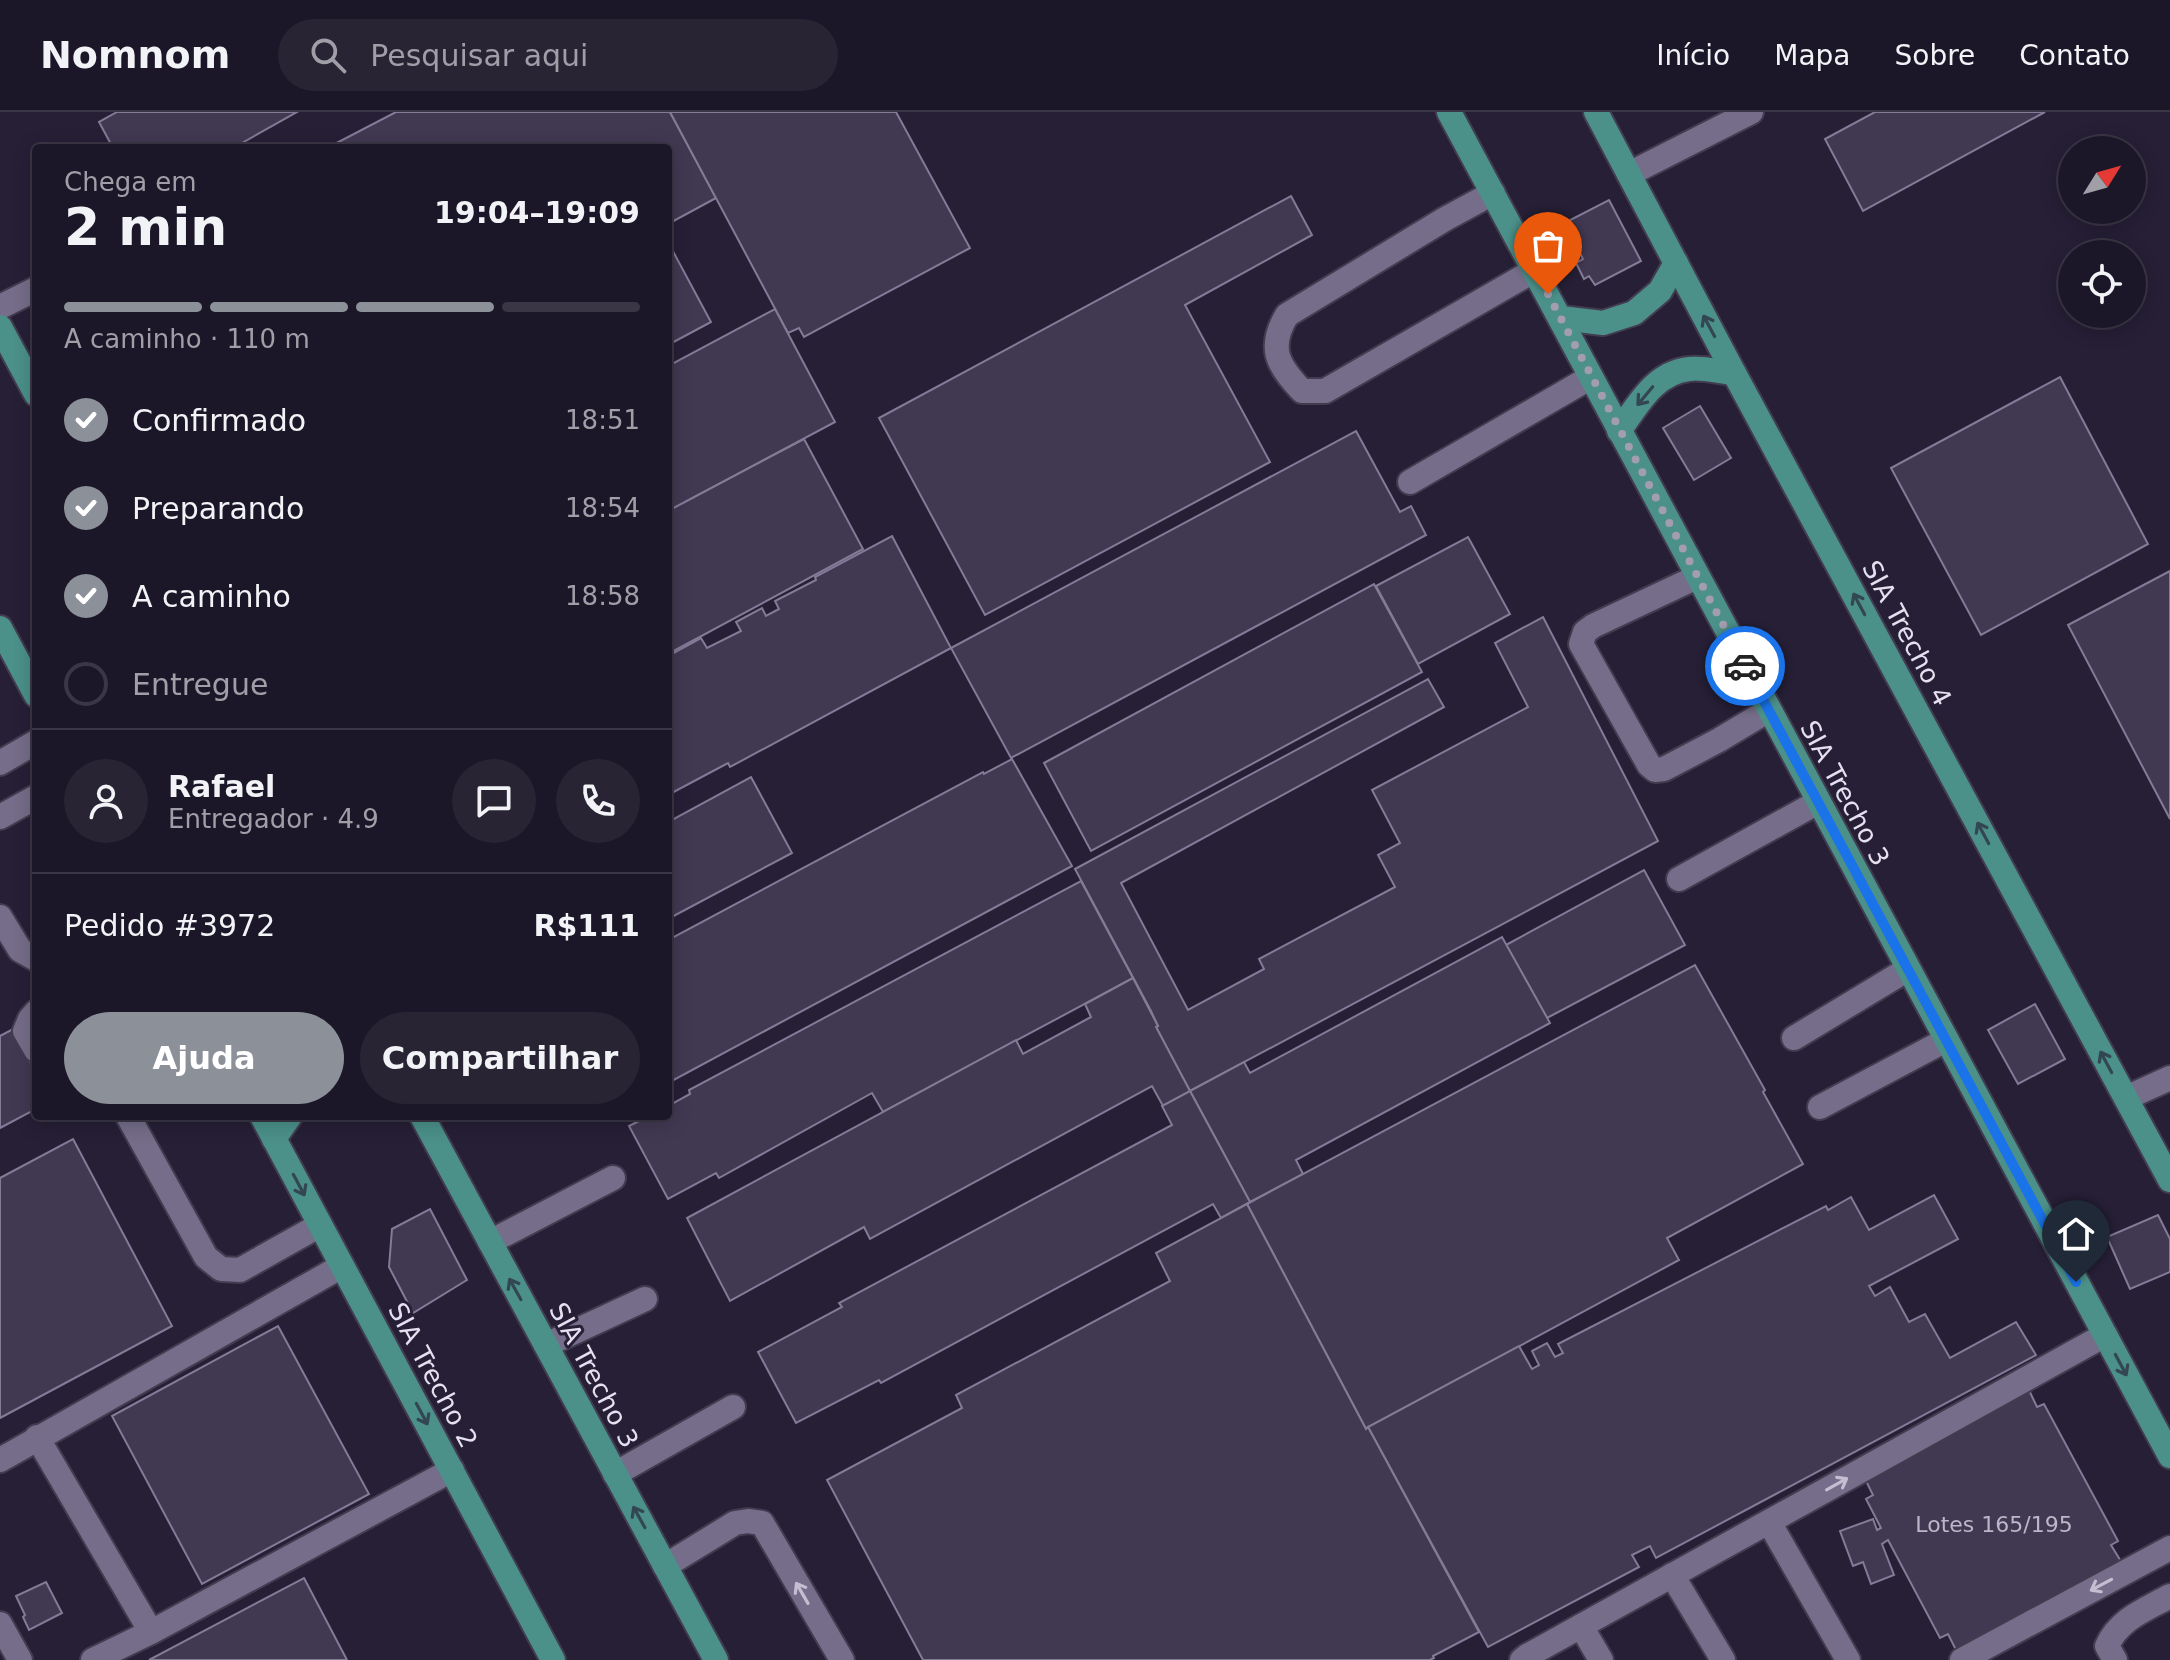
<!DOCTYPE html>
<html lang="pt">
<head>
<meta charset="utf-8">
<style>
  body { margin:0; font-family:"DejaVu Sans",sans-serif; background:#292434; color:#f1f3f6; height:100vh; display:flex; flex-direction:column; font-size:30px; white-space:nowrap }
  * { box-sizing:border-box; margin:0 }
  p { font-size:26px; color:#a09fa8 }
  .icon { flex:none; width:44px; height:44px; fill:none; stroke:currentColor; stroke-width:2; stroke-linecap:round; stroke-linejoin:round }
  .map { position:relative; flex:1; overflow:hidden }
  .drawer { position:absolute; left:32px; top:32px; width:640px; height:976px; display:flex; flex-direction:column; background:#1c1728; border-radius:8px; box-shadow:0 4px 20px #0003,0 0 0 2px #3a3645 }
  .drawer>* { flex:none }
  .needle { width:52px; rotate:53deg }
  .fabs { position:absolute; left:2058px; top:24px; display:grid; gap:16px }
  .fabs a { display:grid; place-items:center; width:88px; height:88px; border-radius:50%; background:#1c1728; box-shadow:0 4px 20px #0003,0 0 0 2px #3a3645; font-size:40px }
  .pin { position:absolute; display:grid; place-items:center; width:68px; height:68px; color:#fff; margin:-82px -34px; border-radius:50% 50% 50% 0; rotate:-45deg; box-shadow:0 0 8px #0007 }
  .pin .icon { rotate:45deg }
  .courier { position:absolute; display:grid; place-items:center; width:80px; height:80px; margin:-40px; border:6px solid #1a73e8; border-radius:50%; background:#fff; color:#222; box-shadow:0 2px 10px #0007 }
  .headline em { font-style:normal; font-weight:600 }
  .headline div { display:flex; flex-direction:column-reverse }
  .headline { display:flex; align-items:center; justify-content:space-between; height:136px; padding:0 32px }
  h1 { font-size:52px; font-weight:600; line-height:60px }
  .bar { display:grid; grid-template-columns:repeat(4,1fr); gap:12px 8px; align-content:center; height:96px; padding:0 32px }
  .bar i { height:10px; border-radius:6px; background:#3a3645 }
  .bar .active { background:#8c9099 }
  .bar p { grid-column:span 4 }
  .line { display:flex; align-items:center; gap:20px; padding:0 32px; border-top:2px solid #3a3645 }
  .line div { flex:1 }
  .round { display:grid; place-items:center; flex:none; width:84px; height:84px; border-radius:42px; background:#292434 }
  ol { padding:0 32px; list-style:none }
  li { display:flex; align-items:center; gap:24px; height:88px }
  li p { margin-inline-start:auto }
  li .icon { padding:8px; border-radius:50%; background:#8c9099; color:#fff; stroke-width:4 }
  li:last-child { color:#a09fa8 }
  li i { width:44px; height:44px; border:4px solid #3a3645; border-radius:50% }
  .primary-button { display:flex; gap:16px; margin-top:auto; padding:16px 32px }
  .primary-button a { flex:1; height:92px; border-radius:48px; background:#8c9099; color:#fff; font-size:32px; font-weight:600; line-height:92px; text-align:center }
  .primary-button a+a { background:#292434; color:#f1f3f6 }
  header { display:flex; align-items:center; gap:48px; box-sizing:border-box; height:112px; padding:0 40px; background:#1c1728; border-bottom:2px solid #3a3645 }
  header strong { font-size:38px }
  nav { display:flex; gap:44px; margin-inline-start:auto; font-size:28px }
  .search { width:560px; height:72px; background:#292434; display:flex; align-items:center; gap:20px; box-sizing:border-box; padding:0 28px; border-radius:44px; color:#a09fa8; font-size:30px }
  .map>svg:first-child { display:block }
  .building { fill:#413952; stroke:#837b97; stroke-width:2 }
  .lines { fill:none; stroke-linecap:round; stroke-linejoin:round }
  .minor-casing { stroke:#423c50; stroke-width:28 }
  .major-casing { stroke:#423c50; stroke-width:28 }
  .minor { stroke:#756d89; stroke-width:24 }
  .major { stroke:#4b9089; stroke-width:24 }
  .oneway { stroke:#334753 }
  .oneway2 { stroke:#c3bed1 }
  .done { stroke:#a29daf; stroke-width:8; stroke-dasharray:0 14.4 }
  .route { stroke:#1a73e8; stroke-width:10 }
  .labels { text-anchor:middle; stroke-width:6; stroke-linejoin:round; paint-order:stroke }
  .number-label { font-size:22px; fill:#bcb7c8 }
  .street-label { font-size:26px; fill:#e5e1f0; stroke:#261f36 }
</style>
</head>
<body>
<header>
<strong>Nomnom</strong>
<div class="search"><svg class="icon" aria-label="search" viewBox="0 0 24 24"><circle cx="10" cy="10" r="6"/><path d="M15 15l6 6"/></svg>Pesquisar aqui</div>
<nav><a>Início</a><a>Mapa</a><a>Sobre</a><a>Contato</a></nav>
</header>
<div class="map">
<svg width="2170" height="1548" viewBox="0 0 2170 1548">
  <rect width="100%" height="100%" fill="#261f36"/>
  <!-- building -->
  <g class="building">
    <path d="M117 0H297L233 36H113L99 10Z"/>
    <path d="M396 0H670L716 86 668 112V36H327Z"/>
    <path d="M670 0H896L970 136 804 225 799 216 788 221Z"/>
    <path d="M1875 0H2045L1863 99 1825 27Z"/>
    <path d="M1291 84 1312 123 1185 193 1270 350 985 503 879 306Z"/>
    <path d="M1609 88 1641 149 1595 173 1589 164 1584 167 1576 151 1583 147 1578 137 1561 147 1547 120Z"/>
    <path d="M668 130 711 210 668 233Z"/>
    <path d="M775 197 835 310 668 399V254Z"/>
    <path d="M2060 265 2148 432 1981 523 1891 356Z"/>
    <path d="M1700 294 1731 346 1694 368 1663 316Z"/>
    <path d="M1356 319 1400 400 1411 394 1426 423 1011 646 951 536Z"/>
    <path d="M804 327 863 437 668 542V399Z"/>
    <path d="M892 424 951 536 730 655 728 651 668 683V544L701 526 707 536 741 519 736 510 762 496 766 504 779 497 775 489 816 468 815 465Z"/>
    <path d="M1468 425 1510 502 1418 552 1376 474Z"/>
    <path d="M2170 459V707L2068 513Z"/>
    <path d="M1374 472 1422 560 1091 739 1044 651Z"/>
    <path d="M1543 505 1658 729 1190 979 1156 915 1158 914 1151 899 1075 757 1428 567 1444 595 1121 771 1188 898 1264 857 1259 847 1395 775 1378 743 1400 731 1372 678 1528 595 1495 531Z"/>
    <path d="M1012 647 1072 754 668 971V828L983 660 984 662Z"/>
    <path d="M751 665 792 741 668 807V710Z"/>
    <path d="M1644 758 1685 833 1547 906 1506 833Z"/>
    <path d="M1081 769 1133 866 883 1000 872 981 719 1066 716 1061 668 1087 629 1014 649 1004H668V994L690 982 689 978Z"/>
    <path d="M1502 825 1550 911 1296 1048 1303 1062 1250 1090 1190 979 1244 950 1250 961Z"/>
    <path d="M1695 853 1765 978 1763 980 1803 1052 1667 1126 1679 1148 1366 1317 1247 1092Z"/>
    <path d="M1133 866 1158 914 1156 915 1190 979 1163 994 1152 974 870 1127 864 1115 730 1189 687 1106 1016 928 1023 942 1091 905 1085 892Z"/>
    <path d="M2035 892 2065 947 2018 972 1988 918Z"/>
    <path d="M13 917 36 961V997L0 1016V924Z"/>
    <path d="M1190 979 1250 1090 1221 1106 1213 1092 881 1271 879 1268 796 1311 758 1240 842 1195 839 1191 1172 1013 1162 994Z"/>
    <path d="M73 1027 172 1214 0 1306V1066Z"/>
    <path d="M1934 1083 1958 1127 1869 1174 1875 1184 1890 1175 1909 1210 1925 1202 1950 1246 2016 1210 2036 1243 1656 1446 1650 1434 1632 1443 1639 1455 1488 1535 1368 1315 1519 1234 1532 1257 1539 1253 1532 1239 1547 1231 1555 1245 1563 1241 1558 1232 1826 1094 1828 1098 1851 1085 1869 1118Z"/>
    <path d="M1247 1092 1366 1317 1368 1315 1479 1520 1433 1544 1434 1546 1430 1548H923L827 1368 962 1296 956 1283 1170 1169 1156 1141Z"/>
    <path d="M430 1097 467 1168 413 1201 389 1155 392 1117Z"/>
    <path d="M2158 1103 2170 1127V1160L2130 1177 2107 1125Z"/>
    <path d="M278 1214 369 1382 202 1472 112 1304Z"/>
    <path d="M2028 1276 2037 1295 2044 1292 2118 1429 2111 1433 2122 1451 1957 1540 1948 1522 1940 1526 1888 1428 1882 1432 1894 1463 1871 1472 1863 1450 1853 1454 1840 1419 1873 1407 1877 1418 1881 1416 1866 1387 1873 1383 1864 1365Z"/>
    <path d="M304 1466 347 1548H149Z"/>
    <path d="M46 1470 62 1501 29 1518 23 1505 25 1503 16 1484Z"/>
  </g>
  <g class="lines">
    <defs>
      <g id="minor">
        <path d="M1629 62 1751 0"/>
        <path d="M1493 81 1445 107 1287 203C1267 236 1278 254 1302 279H1325L1535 158"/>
        <path d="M0 195 36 177"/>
        <path d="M1410 370 1591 265"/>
        <path d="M1697 465 1593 514 1585 520 1581 532 1649 653 1655 658 1664 657 1719 628 1769 598"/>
        <path d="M0 651 36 630"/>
        <path d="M0 705 36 685"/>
        <path d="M1679 767 1818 690"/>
        <path d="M0 805 20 838 36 847"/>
        <path d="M36 900 30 907 25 919 36 938"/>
        <path d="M1794 926 1908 857"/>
        <path d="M2126 986 2170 966"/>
        <path d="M1820 995 1946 928"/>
        <path d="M128 1004 206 1145 221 1157 240 1158 320 1113"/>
        <path d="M490 1130 613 1066"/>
        <path d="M546 1233 645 1187"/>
        <path d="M37 1325 151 1520"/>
        <path d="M0 1348 342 1154"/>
        <path d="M615 1362 733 1295"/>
        <path d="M1769 1410 1848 1548"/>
        <path d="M665 1454 735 1411 748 1409 762 1411 842 1548"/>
        <path d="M1672 1463 1723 1548"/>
        <path d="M0 1512 20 1548"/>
        <path d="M1581 1514 1601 1548"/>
        <path d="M93 1548 151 1520 452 1358"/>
        <path d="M1522 1548 1527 1544 2105 1223"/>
        <path d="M1962 1548 2170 1436"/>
        <path d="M2115 1548 2107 1534C2119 1507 2145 1498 2170 1484"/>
      </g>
      <g id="major">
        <path d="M1449 0 2170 1344"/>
        <path d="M1596 0 1734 261 2170 1068"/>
        <path d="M1561 206 1603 211 1634 201 1660 179 1676 151"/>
        <path d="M0 215 36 282"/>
        <path d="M1619 319C1638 293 1654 261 1689 257 1703 255 1720 260 1734 261"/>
        <path d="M0 516 36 583"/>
        <path d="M262 1004 553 1548"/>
        <path d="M422 1004 716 1548"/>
        <path d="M274 1027 290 1004"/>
      </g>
    </defs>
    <!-- minor casing -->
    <use href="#minor" class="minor-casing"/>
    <!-- major casing -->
    <use href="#major" class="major-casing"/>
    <!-- minor -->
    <use href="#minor" class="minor"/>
    <!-- major -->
    <use href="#major" class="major"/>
  </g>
  <!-- one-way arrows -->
  <defs><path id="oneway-shaft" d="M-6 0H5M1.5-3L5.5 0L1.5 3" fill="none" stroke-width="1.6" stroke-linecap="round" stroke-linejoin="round" transform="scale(2)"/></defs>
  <g class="oneway">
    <use href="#oneway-shaft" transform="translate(1709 214) rotate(-118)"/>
    <use href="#oneway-shaft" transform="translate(1645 284) rotate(130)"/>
    <use href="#oneway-shaft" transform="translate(1859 492) rotate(-118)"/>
    <use href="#oneway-shaft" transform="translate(1983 721) rotate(-118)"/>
    <use href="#oneway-shaft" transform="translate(2106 950) rotate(-118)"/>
    <use href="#oneway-shaft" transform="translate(299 1073) rotate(62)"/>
    <use href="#oneway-shaft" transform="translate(515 1177) rotate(-119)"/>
    <use href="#oneway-shaft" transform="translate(2121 1253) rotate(62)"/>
    <use href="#oneway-shaft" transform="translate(422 1302) rotate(62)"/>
    <use href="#oneway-shaft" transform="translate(639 1405) rotate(-119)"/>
  </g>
  <g class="oneway2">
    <use href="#oneway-shaft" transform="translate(1837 1372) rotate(-29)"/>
    <use href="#oneway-shaft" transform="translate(2101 1473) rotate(152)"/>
    <use href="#oneway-shaft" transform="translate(802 1481) rotate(-120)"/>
  </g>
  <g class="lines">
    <!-- done -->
    <path class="done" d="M1548 182 1745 554"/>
    <!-- route -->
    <path class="route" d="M1745 554 2076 1170"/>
  </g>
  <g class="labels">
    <!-- number labels -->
    <g class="number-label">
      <text x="1994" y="1420">Lotes 165/195</text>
    </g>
    <!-- street labels -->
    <g class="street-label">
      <text transform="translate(1907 521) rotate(62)" y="9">SIA Trecho 4</text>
      <text transform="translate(1845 681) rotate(62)" y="9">SIA Trecho 3</text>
      <text transform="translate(433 1263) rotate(62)" y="9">SIA Trecho 2</text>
      <text transform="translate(594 1263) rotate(62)" y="9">SIA Trecho 3</text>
    </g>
  </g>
</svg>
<div class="fabs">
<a><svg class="needle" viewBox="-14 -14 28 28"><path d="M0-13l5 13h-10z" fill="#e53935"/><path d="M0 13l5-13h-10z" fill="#a09fa8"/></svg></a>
<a><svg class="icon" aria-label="locate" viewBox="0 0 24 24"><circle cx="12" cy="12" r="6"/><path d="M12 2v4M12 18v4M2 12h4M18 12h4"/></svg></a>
</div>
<div class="pin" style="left:1548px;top:182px;background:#ea580c"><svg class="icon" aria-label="bag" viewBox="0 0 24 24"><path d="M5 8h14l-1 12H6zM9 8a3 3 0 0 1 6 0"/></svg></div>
<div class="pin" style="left:2076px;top:1170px;background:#1f2937"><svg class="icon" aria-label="home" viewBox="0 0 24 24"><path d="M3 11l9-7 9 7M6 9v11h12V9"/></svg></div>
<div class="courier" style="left:1745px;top:554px"><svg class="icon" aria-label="car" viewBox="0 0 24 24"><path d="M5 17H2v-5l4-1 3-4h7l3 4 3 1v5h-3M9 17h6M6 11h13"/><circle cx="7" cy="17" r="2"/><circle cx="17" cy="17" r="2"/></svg></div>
<section class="drawer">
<div class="headline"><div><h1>2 min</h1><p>Chega em</p></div><em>19:04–19:09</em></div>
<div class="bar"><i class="active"></i><i class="active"></i><i class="active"></i><i></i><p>A caminho · 110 m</p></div>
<ol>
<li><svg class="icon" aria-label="check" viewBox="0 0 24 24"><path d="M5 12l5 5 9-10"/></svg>Confirmado<p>18:51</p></li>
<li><svg class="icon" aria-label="check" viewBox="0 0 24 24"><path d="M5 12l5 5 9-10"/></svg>Preparando<p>18:54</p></li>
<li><svg class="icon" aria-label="check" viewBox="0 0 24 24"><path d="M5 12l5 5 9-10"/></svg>A caminho<p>18:58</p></li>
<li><i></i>Entregue</li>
</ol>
<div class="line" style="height:144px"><a class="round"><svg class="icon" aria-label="person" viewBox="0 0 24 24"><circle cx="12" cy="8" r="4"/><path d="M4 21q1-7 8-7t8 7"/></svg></a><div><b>Rafael</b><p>Entregador · 4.9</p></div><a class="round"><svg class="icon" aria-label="chat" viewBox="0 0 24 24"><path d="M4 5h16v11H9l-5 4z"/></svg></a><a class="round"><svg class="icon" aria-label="phone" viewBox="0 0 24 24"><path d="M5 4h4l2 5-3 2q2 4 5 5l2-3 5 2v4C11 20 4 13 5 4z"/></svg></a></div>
<div class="line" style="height:104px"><div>Pedido #3972</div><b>R$111</b></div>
<div class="primary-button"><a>Ajuda</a><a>Compartilhar</a></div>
</section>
</div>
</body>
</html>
